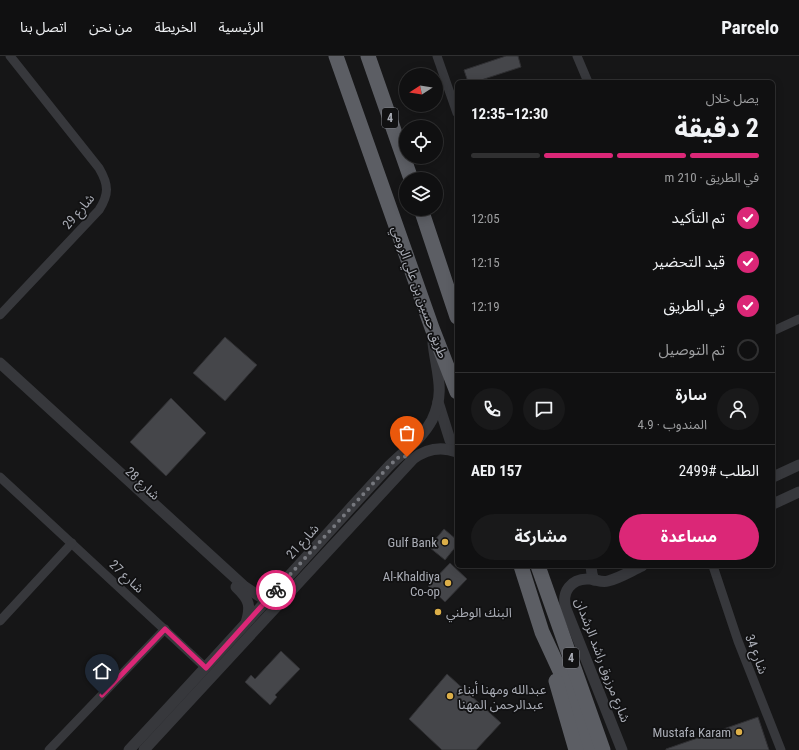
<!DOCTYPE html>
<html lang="ar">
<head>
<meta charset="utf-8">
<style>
  body { margin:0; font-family:"Roboto Condensed","Noto Sans Arabic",sans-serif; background:#19191a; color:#f1f3f6; direction:rtl; height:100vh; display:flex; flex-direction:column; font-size:15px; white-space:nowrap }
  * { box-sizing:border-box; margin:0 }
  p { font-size:13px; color:#9c9d9f }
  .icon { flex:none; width:22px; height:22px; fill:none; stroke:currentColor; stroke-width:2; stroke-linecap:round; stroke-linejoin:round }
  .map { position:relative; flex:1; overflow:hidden; direction:ltr }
  .sheet { position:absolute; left:455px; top:24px; width:320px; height:488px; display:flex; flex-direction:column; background:#101011; border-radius:6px; box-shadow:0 2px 10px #0003,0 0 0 1px #303031; direction:rtl }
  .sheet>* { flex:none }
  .needle { width:26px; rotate:258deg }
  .controls { position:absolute; left:399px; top:12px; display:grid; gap:8px }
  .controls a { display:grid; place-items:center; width:44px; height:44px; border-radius:50%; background:#101011; box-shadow:0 2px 10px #0003,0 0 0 1px #303031; font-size:20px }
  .pin { position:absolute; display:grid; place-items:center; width:34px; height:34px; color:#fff; margin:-41px -17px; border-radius:50% 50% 50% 0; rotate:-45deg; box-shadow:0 0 4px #0007 }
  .pin .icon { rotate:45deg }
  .courier { position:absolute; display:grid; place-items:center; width:40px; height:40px; margin:-20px; border:3px solid #db2777; border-radius:50%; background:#fff; color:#222; box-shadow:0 1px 5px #0007 }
  .headline em { font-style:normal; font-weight:700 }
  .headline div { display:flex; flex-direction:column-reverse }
  .headline { display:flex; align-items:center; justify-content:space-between; height:68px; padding:0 16px }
  h1 { font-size:26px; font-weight:700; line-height:30px }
  .bar { display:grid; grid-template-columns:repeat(4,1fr); gap:6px 4px; align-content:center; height:48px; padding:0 16px }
  .bar i { height:5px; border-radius:3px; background:#303031 }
  .bar .selected { background:#db2777 }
  .bar p { grid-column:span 4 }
  .line { display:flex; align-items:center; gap:10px; padding:0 16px; border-top:1px solid #303031 }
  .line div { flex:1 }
  .round { display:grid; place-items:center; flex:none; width:42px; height:42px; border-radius:21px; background:#19191a }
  ol { padding:0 16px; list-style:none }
  li { display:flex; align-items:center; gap:12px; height:44px }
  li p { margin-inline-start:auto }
  li .icon { padding:4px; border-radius:50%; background:#db2777; color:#fff; stroke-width:4 }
  li:last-child { color:#9c9d9f }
  li i { width:22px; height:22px; border:2px solid #303031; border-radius:50% }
  .button { display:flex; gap:8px; margin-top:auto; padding:8px 16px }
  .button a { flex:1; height:46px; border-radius:24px; background:#db2777; color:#fff; font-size:16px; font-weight:700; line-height:46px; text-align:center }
  .button a+a { background:#19191a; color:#f1f3f6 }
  header { display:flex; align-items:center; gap:24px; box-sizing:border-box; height:56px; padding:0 20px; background:#101011; border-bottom:1px solid #303031 }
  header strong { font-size:19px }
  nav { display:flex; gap:22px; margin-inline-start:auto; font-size:14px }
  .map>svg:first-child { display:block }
  .building { fill:#45464a; stroke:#303033 }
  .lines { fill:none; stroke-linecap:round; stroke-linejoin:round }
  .minor { stroke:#37383c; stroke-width:9 }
  .tertiary { stroke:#37383c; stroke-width:11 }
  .trunk { stroke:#5c5e64; stroke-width:15 }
  .done { stroke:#76787e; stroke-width:4; stroke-dasharray:0 7.2 }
  .route { stroke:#db2777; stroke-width:5 }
  .poi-dot { fill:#dcaf49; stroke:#111112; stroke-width:1.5 }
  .labels { text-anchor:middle; stroke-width:3.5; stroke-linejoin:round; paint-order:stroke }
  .shield { fill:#111112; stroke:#7c7e85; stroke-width:1 }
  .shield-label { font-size:12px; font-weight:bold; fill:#aaadb6 }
  .street-label { font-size:13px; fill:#aaadb6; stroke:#111112 }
  .poi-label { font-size:13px; fill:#aaadb6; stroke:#111112; text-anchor:end }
</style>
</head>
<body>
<header>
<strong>Parcelo</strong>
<nav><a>الرئيسية</a><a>الخريطة</a><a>من نحن</a><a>اتصل بنا</a></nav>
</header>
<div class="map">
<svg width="799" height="694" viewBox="0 0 799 694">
  <rect width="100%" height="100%" fill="#161617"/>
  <!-- building -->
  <g class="building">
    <path d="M506 0H518L521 11 475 26H468L464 14Z"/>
    <path d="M225 281 257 309 225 345 193 317Z"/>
    <path d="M171 342 206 377 166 420 130 386Z"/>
    <path d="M444 473 457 484V489L445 504 429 491Z"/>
    <path d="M450 507 467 523 445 546 428 530Z"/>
    <path d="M281 595 300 613 275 639 277 641 270 649 245 626 251 619 255 623Z"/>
    <path d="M447 618 501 667 476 694H442L409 663Z"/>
    <path d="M758 661 769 694H666V693Z"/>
  </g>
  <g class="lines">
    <!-- minor -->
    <g class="minor">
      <path d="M437 0 457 57"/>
      <path d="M577 0 588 26"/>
      <path d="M0 259 99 154C109 138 109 129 99 112L10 0"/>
      <path d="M773 275 799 263"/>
      <path d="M0 421 206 612"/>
      <path d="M713 510 738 585 781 694"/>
      <path d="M0 565 72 487"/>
      <path d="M49 694 165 573"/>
    </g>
    <!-- tertiary -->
    <g class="tertiary">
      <path d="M0 307 245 531 272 548"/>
      <path d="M438 346 450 384 457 395"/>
      <path d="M773 421 799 409"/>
      <path d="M773 448 799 436"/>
      <path d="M591 510 592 518 594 524"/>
      <path d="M236 531C250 544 251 550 246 567"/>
      <path d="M129 694C206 612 281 529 356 446 367 434 378 422 389 410 404 395 422 383 432 364 446 335 436 316 433 287"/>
      <path d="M144 694 413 403C426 393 441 390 457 396"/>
      <path d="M622 694 566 553C561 536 571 522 589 523 596 523 601 527 608 525 620 522 631 515 642 510"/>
    </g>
    <!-- trunk -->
    <g class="trunk">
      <path d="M336 0 432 272 457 336"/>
      <path d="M368 0 411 123"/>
      <path d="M421 153 457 261"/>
      <path d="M521 510 542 576 566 628 590 694"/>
      <path d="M538 510 603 694"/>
      <path d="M556 625 576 694"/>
    </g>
  </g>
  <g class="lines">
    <!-- done -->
    <path class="done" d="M276 534 389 410C395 405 399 398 407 401"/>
    <!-- route -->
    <path class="route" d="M102 639 165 573 206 612 276 534"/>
  </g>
  <!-- markers -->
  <g class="poi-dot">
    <circle cx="445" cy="486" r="4"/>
    <circle cx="448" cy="527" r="4"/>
    <circle cx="438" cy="556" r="4"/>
    <circle cx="450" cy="640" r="4"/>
    <circle cx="739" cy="676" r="4"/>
  </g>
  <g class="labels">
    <!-- shield labels -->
    <g class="shield">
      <rect x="382" y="52" width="16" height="20" rx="3"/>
      <rect x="563" y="592" width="16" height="20" rx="3"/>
    </g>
    <g class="shield-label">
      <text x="390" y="66">4</text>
      <text x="571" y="606">4</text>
    </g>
    <!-- street labels -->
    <g class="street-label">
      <text transform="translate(78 155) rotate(-50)" y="5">شارع 29</text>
      <text transform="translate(420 236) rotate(70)" y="5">طريق حسين بن علي الرومي</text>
      <text transform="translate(143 427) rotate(43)" y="5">شارع 28</text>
      <text transform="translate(302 485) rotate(-48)" y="5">شارع 21</text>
      <text transform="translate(127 520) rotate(43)" y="5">شارع 27</text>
      <text transform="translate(757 598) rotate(69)" y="5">شارع 34</text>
      <text transform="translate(603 604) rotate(69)" y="5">شارع مرزوق راشد الرشدان</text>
    </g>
    <!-- poi labels -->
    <g class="poi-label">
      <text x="437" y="491">Gulf Bank</text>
      <text x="440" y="525">Al-Khaldiya<tspan x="440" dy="15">Co-op</tspan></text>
      <text x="446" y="561" text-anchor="start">البنك الوطني</text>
      <text x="458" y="638" text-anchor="start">عبدالله ومهنا أبناء<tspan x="458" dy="15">عبدالرحمن المهنا</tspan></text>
      <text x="731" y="681">Mustafa Karam</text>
    </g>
  </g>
</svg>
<div class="controls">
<a><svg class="needle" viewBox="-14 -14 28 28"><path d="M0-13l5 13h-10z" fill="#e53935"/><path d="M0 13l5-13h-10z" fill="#9c9d9f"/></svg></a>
<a><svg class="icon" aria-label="locate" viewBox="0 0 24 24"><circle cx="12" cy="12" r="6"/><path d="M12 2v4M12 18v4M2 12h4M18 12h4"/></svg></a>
<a><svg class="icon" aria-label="layers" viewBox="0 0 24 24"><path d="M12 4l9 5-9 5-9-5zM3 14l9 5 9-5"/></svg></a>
</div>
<div class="pin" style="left:407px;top:401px;background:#ea580c"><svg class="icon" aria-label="bag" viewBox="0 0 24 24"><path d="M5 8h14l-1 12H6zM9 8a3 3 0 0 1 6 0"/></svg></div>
<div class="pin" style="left:102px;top:639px;background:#1f2937"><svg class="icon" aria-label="home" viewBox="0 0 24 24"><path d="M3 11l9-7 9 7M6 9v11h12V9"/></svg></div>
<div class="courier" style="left:276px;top:534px"><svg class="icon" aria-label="bike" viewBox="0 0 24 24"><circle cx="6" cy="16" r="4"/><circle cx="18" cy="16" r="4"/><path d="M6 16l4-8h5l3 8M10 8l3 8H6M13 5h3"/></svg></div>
<section class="sheet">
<div class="headline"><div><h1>2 دقيقة</h1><p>يصل خلال</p></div><em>12:30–12:35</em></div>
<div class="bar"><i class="selected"></i><i class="selected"></i><i class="selected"></i><i></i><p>في الطريق · 210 m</p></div>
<ol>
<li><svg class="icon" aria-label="check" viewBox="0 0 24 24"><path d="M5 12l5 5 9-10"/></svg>تم التأكيد<p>12:05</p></li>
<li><svg class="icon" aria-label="check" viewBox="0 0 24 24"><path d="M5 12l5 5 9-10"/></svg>قيد التحضير<p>12:15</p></li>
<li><svg class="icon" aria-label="check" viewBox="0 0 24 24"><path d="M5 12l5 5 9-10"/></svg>في الطريق<p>12:19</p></li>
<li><i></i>تم التوصيل</li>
</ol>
<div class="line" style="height:72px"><a class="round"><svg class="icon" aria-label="person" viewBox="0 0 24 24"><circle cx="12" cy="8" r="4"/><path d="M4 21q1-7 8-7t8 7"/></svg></a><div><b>سارة</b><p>المندوب · 4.9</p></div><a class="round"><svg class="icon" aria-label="chat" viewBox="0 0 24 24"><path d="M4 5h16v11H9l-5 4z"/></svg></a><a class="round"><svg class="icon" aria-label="phone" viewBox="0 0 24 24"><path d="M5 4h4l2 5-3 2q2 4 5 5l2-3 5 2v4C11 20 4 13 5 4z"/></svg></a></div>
<div class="line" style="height:52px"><div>الطلب #2499</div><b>AED 157</b></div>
<div class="button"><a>مساعدة</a><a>مشاركة</a></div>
</section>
</div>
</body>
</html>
